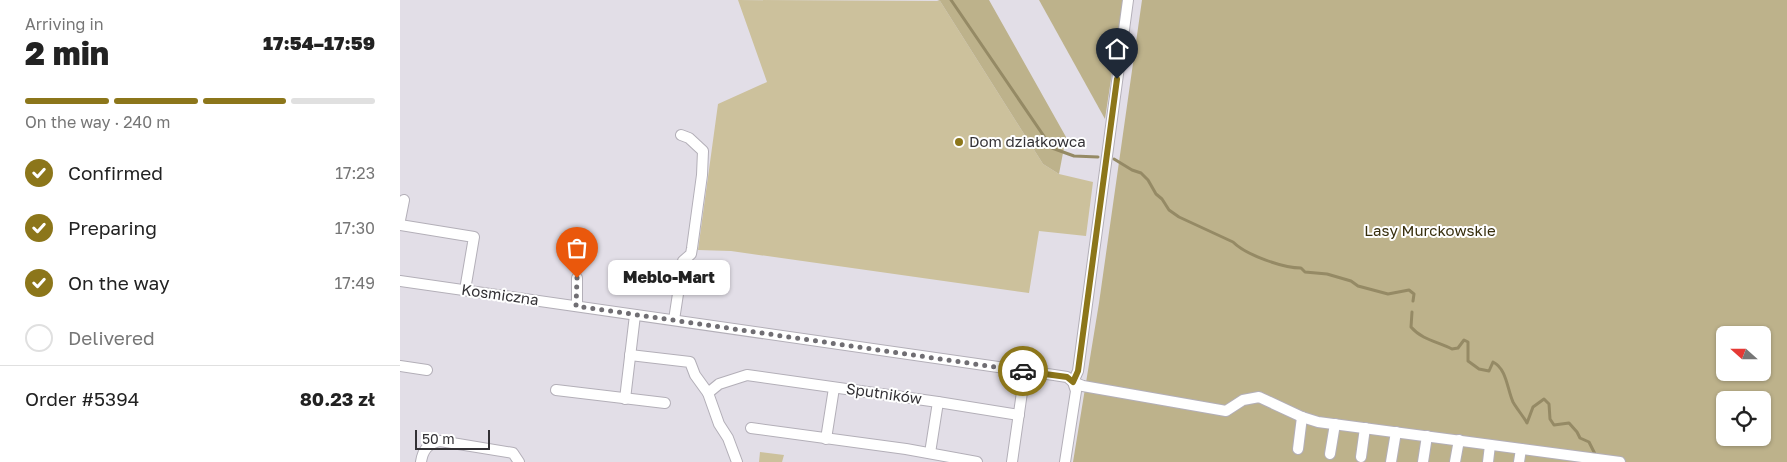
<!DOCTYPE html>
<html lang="en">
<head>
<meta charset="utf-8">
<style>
  body { margin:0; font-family:"Golos Text",sans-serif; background:#f6f6f6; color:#222; height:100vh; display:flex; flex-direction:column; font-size:19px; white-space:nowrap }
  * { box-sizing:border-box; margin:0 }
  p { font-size:16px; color:#767676 }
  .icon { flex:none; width:28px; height:28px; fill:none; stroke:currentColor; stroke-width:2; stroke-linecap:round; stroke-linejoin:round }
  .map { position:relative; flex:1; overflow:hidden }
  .details { display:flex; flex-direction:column; background:#fff; width:400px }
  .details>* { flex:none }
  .needle { width:32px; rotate:291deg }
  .fabs { position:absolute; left:1316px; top:326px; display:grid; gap:10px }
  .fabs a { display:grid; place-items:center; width:55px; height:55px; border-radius:8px; background:#fff; box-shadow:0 1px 4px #0004; font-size:25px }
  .scale { position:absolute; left:15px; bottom:12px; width:75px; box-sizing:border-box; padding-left:5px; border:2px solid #333135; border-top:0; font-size:14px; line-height:18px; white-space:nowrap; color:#333135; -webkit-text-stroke:4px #fff; paint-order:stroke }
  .pin { position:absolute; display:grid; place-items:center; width:42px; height:42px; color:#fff; margin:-51px -21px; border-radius:50% 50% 50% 0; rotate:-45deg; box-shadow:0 0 5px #0007 }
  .pin .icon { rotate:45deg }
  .courier { position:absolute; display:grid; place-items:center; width:50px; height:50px; margin:-25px; border:4px solid #8c761a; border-radius:50%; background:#fff; color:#222; box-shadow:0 1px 6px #0007 }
  .bubble { position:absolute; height:35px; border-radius:8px; background:#fff; box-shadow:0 1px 4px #0004; font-size:16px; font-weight:800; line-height:35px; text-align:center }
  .summary em { font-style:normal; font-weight:800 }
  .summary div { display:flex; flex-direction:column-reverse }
  .summary { display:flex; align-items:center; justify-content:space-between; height:85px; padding:0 25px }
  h1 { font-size:32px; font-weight:800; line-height:38px }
  .bar { display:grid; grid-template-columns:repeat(4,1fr); gap:8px 5px; align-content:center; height:60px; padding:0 25px }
  .bar i { height:6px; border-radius:4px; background:#e0e0e0 }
  .bar .current { background:#8c761a }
  .bar p { grid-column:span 4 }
  .line { display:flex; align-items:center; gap:12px; padding:0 25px; border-top:1px solid #e0e0e0 }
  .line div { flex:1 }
  ol { padding:0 25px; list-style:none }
  li { display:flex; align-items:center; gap:15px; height:55px }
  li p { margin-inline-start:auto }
  li .icon { padding:5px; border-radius:50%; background:#8c761a; color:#fff; stroke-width:4 }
  li:last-child { color:#767676 }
  li i { width:28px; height:28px; border:2px solid #e0e0e0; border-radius:50% }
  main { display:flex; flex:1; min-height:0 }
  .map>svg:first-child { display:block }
  .green { fill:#ccc19c }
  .forest { fill:#bdb28b; fill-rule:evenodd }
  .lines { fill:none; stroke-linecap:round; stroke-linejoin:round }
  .stream { stroke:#958a65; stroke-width:3 }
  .minor-casing { stroke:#b3afb8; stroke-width:12 }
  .minor { stroke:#fff; stroke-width:10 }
  .done { stroke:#706e73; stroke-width:5; stroke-dasharray:0 9 }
  .route { stroke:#8c761a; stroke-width:6 }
  .poi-dot { fill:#8c761a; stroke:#fff; stroke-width:2 }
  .labels { text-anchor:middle; stroke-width:4; stroke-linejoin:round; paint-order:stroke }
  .poi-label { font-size:15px; fill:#333135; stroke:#fff; text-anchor:start }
  .park-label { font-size:15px; fill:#372e0d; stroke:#fff }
  .street-label { font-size:15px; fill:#333135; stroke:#fff }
</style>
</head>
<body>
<main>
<section class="details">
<div class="summary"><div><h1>2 min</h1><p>Arriving in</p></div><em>17:54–17:59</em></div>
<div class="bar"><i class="current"></i><i class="current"></i><i class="current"></i><i></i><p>On the way · 240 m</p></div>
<ol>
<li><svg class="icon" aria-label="check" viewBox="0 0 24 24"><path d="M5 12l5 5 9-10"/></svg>Confirmed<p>17:23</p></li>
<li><svg class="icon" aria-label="check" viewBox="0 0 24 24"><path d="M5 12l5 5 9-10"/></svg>Preparing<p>17:30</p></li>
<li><svg class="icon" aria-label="check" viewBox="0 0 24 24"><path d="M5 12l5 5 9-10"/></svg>On the way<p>17:49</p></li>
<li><i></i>Delivered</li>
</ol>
<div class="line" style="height:65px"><div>Order #5394</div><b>80.23 zł</b></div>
</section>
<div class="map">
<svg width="1387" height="462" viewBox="0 0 1387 462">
  <rect width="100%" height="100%" fill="#e2dee7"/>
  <!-- green -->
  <g class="green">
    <path d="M338 0 540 1 643 164 659 174 693 182 686 236 639 231 629 293 331 251 298 250 318 104 367 82Z"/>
    <path d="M360 452 384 455 382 462H359Z"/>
  </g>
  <!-- forest -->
  <g class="forest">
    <path d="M537 0H589L666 137 659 174 643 164 540 1Z"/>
    <path d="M639 0H723L705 119Z"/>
    <path d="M742 0H1387V462H673L699 303ZM1325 335H1362V372H1325ZM1325 400H1362V438H1325Z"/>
  </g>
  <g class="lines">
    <!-- stream -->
    <g class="stream">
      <path d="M551 0 652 148 674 156 698 157"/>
      <path d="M714 159 732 170 741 173 748 180 756 194 762 199 769 210 779 217 833 242C846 255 883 268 901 268L905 272 927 274 951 281 958 286 988 294 1009 290 1014 294 1013 301"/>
      <path d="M1012 312 1011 327C1022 340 1039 342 1052 349L1058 348 1064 340 1068 342V361L1079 369 1089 371 1093 362C1107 369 1107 389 1113 402 1117 409 1123 416 1127 423L1133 407 1144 399 1149 404 1150 419 1154 425 1169 423 1177 432 1180 438 1189 442 1195 454"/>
    </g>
    <defs>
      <g id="minor">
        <path d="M0 220 4 200"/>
        <path d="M0 225 74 237 65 290"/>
        <path d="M0 281 654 375 667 377 673 382 683 386 826 411 843 400 859 397 902 417 918 422 1220 462"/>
        <path d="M177 306V278"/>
        <path d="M274 320 283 261 291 254 292 248 302 175 303 151 289 138 281 135"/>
        <path d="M230 355 290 362 295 375 308 393 319 424 328 438 337 462"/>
        <path d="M0 366 27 370"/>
        <path d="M156 390 265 403"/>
        <path d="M308 393 319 384 347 375 538 402 619 415"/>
        <path d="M225 399 235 315"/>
        <path d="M351 428 506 449 577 462"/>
        <path d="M426 439 434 388"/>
        <path d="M898 449 902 417"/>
        <path d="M530 453 538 402"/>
        <path d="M930 454 935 424"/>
        <path d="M961 457 965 428"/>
        <path d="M21 462C23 449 28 444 40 441L113 453 119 462"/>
        <path d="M612 462 625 371"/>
        <path d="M665 462 676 391 673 382 678 371 728 0"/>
        <path d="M991 462 996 432"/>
        <path d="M1023 462 1027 436"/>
        <path d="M1055 462 1059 440"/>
        <path d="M1088 462 1090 445"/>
        <path d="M1119 462 1121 449"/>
      </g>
    </defs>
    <!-- minor casing -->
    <use href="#minor" class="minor-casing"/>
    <!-- minor -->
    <use href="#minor" class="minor"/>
  </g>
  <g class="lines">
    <!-- done -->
    <path class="done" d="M177 278 176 306 623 371"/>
    <!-- route -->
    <path class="route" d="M623 371 667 377 673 382 678 371 717 79"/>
  </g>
  <!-- markers -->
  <circle class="poi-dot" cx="559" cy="142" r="5"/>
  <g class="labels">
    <!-- poi labels -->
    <g class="poi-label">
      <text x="569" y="147">Dom działkowca</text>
    </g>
    <!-- park labels -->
    <g class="park-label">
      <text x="1030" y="236">Lasy Murckowskie</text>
    </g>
    <!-- street labels -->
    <g class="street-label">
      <text transform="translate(100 295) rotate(8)" y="5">Kosmiczna</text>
      <text transform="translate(484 394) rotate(8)" y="5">Sputników</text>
    </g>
  </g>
</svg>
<div class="fabs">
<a><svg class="needle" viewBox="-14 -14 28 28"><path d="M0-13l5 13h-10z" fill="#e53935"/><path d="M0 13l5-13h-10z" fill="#767676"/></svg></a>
<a><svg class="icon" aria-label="locate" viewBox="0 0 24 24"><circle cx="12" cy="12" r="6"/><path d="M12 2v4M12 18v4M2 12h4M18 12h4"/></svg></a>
</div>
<div class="scale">50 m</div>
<div class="pin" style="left:177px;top:278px;background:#ea580c"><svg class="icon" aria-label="bag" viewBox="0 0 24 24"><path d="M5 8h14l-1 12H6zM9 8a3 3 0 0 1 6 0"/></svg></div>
<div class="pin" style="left:717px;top:79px;background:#1f2937"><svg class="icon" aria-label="home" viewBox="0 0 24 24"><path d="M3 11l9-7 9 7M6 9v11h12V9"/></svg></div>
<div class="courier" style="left:623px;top:371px"><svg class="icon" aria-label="car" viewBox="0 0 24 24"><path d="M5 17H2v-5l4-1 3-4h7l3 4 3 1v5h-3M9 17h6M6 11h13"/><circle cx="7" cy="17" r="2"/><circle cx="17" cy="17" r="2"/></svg></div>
<div class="bubble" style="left:208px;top:260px;width:122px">Meblo-Mart</div>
</div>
</main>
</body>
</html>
